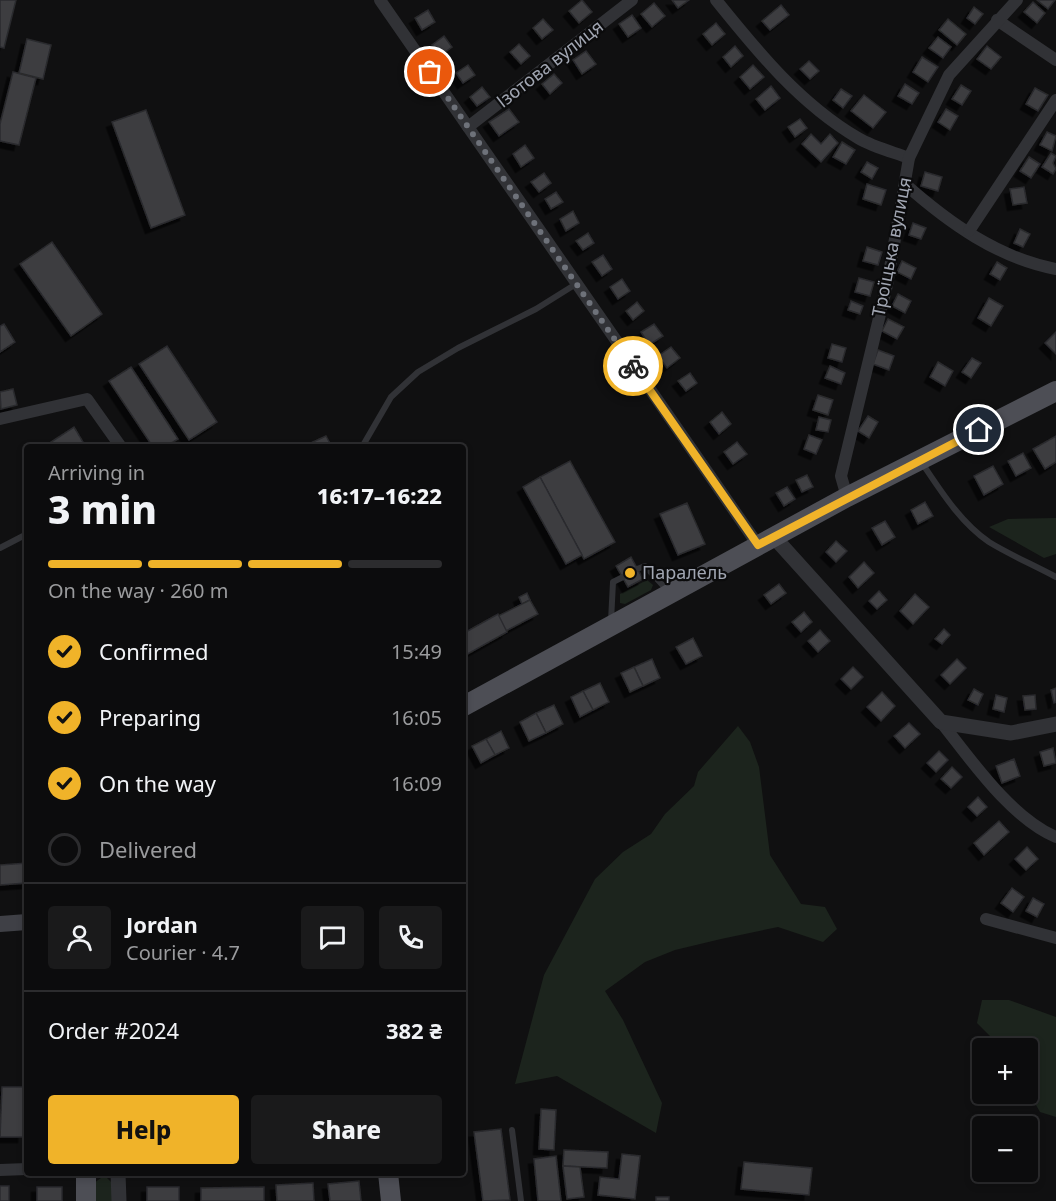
<!DOCTYPE html>
<html lang="en">
<head>
<meta charset="utf-8">
<style>
  body { margin:0; font-family:"Noto Sans",sans-serif; background:#1a1a1b; color:#f1f3f6; height:100vh; display:flex; flex-direction:column; font-size:22px; white-space:nowrap }
  * { box-sizing:border-box; margin:0 }
  p { font-size:20px; color:#9a9b9d }
  .icon { flex:none; width:33px; height:33px; fill:none; stroke:currentColor; stroke-width:2; stroke-linecap:round; stroke-linejoin:round }
  .map { position:relative; flex:1; overflow:hidden }
  .panel { position:absolute; left:24px; top:444px; width:442px; height:732px; display:flex; flex-direction:column; background:#0c0c0d; border-radius:6px; box-shadow:0 3px 9px #0003,0 0 0 2px #2c2c2e }
  .panel>* { flex:none }
  .fabs { position:absolute; left:972px; top:1038px; display:grid; gap:12px }
  .fabs a { display:grid; place-items:center; width:66px; height:66px; border-radius:6px; background:#0c0c0d; box-shadow:0 3px 9px #0003,0 0 0 2px #2c2c2e; font-size:30px }
  .pin { position:absolute; display:grid; place-items:center; width:51px; height:51px; color:#fff; margin:-26px; border:3px solid #fff; border-radius:50%; box-shadow:0 2px 6px #0007 }
  .courier { position:absolute; display:grid; place-items:center; width:60px; height:60px; margin:-30px; border:4px solid #f0b329; border-radius:50%; background:#fff; color:#222; box-shadow:0 2px 8px #0007 }
  .headline em { font-style:normal; font-weight:800 }
  .headline div { display:flex; flex-direction:column-reverse }
  .headline { display:flex; align-items:center; justify-content:space-between; height:102px; padding:0 24px }
  h1 { font-size:39px; font-weight:800; line-height:45px }
  .bar { display:grid; grid-template-columns:repeat(4,1fr); gap:9px 6px; align-content:center; height:72px; padding:0 24px }
  .bar i { height:8px; border-radius:4px; background:#2c2c2e }
  .bar .active { background:#f0b329 }
  .bar p { grid-column:span 4 }
  .line { display:flex; align-items:center; gap:15px; padding:0 24px; border-top:2px solid #2c2c2e }
  .line div { flex:1 }
  .round { display:grid; place-items:center; flex:none; width:63px; height:63px; border-radius:6px; background:#1a1a1b }
  ol { padding:0 24px; list-style:none }
  li { display:flex; align-items:center; gap:18px; height:66px }
  li p { margin-inline-start:auto }
  li .icon { padding:6px; border-radius:50%; background:#f0b329; color:#111; stroke-width:4 }
  li:last-child { color:#9a9b9d }
  li i { width:33px; height:33px; border:3px solid #2c2c2e; border-radius:50% }
  .action { display:flex; gap:12px; margin-top:auto; padding:12px 24px }
  .action a { flex:1; height:69px; border-radius:6px; background:#f0b329; color:#111; font-size:24px; font-weight:800; line-height:69px; text-align:center }
  .action a+a { background:#1a1a1b; color:#f1f3f6 }
  .map>svg:first-child { display:block }
  .green { fill:#1c241d }
  .building { fill:#3c3d41; stroke:#2a2a2d; stroke-width:1.5; filter:url(#shadow) }
  .lines { fill:none; stroke-linecap:round; stroke-linejoin:round }
  .service { stroke:#313236; stroke-width:6 }
  .minor { stroke:#313236; stroke-width:12 }
  .tertiary { stroke:#313236; stroke-width:15 }
  .secondary { stroke:#3f4046; stroke-width:16 }
  .primary { stroke:#4d4e55; stroke-width:20 }
  .done { stroke:#6e727a; stroke-width:6; stroke-dasharray:0 10.8 }
  .route { stroke:#f0b329; stroke-width:8 }
  .poi-dot { fill:#f0b329; stroke:#0b0b0c; stroke-width:2 }
  .labels { text-anchor:middle; stroke-width:4.5; stroke-linejoin:round; paint-order:stroke }
  .street-label { font-size:18px; fill:#a1a6b2; stroke:#0b0b0c }
  .poi-label { font-size:18px; fill:#a1a6b2; stroke:#0b0b0c; text-anchor:start }
</style>
</head>
<body>
<div class="map">
<svg width="1056" height="1201" viewBox="0 0 1056 1201">
  <defs>
    <filter id="shadow"><feDropShadow dx="-5.5" dy="5.5" stdDeviation="0" flood-color="#0009"/></filter>
  </defs>
  <rect width="100%" height="100%" fill="#101011"/>
  <!-- green -->
  <g class="green">
    <path d="M1056 518V554L1044 558 989 527 1008 519Z"/>
    <path d="M647 580 653 585 651 590 625 604 620 603V594Z"/>
    <path d="M738 726 750 742 759 767 770 855 801 904 825 907 837 929 823 942 778 927 721 939 675 950 645 962 605 991 623 1020 662 1103 656 1133 557 1076 515 1084 544 975 595 879 623 852 651 834 665 814 694 786 698 772Z"/>
    <path d="M982 1000H1009L1056 1017V1117L1040 1112 1028 1091V1048H1002L977 1023Z"/>
    <path d="M101 1178H107L111 1182 115 1201H91L94 1183Z"/>
  </g>
  <!-- building -->
  <g class="building">
    <path d="M0 0H16L4 48 0 47Z"/>
    <path d="M582 0 592 12 579 23 569 11Z"/>
    <path d="M672 0H689L678 8Z"/>
    <path d="M1037 0H1055L1048 9Z"/>
    <path d="M1033 2 1045 13 1037 23 1024 12Z"/>
    <path d="M654 3 665 16 652 27 641 14Z"/>
    <path d="M781 5 789 15 770 30 762 21Z"/>
    <path d="M974 7 983 14 975 24 967 18Z"/>
    <path d="M428 10 435 22 422 30 415 18Z"/>
    <path d="M632 15 641 28 628 37 619 24Z"/>
    <path d="M543 19 553 30 542 39 533 28Z"/>
    <path d="M948 19 966 34 957 45 939 30Z"/>
    <path d="M716 23 725 34 712 45 703 34Z"/>
    <path d="M444 36 452 47 440 56 432 45Z"/>
    <path d="M938 37 951 47 943 58 929 48Z"/>
    <path d="M27 39 51 45 43 79 19 73Z"/>
    <path d="M519 44 530 56 521 64 510 52Z"/>
    <path d="M735 46 743 56 731 67 723 57Z"/>
    <path d="M987 46 1001 57 991 69 977 59Z"/>
    <path d="M586 51 596 64 582 74 573 60Z"/>
    <path d="M922 57 938 67 928 82 913 72Z"/>
    <path d="M809 61 819 71 810 79 800 69Z"/>
    <path d="M468 65 475 75 463 83 456 73Z"/>
    <path d="M753 65 764 77 750 89 740 77Z"/>
    <path d="M13 72 36 78 19 145 0 141V124Z"/>
    <path d="M554 74 562 83 550 94 542 84Z"/>
    <path d="M905 84 919 93 912 104 898 96Z"/>
    <path d="M961 85 971 91 962 105 952 99Z"/>
    <path d="M771 86 780 98 765 110 756 99Z"/>
    <path d="M482 87 490 97 477 106 470 97Z"/>
    <path d="M1035 88 1048 95 1038 111 1026 104Z"/>
    <path d="M841 89 852 96 843 108 833 100Z"/>
    <path d="M864 95 886 112 873 128 851 111Z"/>
    <path d="M509 109 519 122 499 136 489 122Z"/>
    <path d="M946 109 958 116 950 130 938 122Z"/>
    <path d="M146 110 185 215 151 228 112 122Z"/>
    <path d="M800 119 807 128 795 137 788 127Z"/>
    <path d="M1047 132 1056 136 1052 151 1040 145Z"/>
    <path d="M811 134 821 144 830 134 838 143 821 162 802 144Z"/>
    <path d="M842 142 855 150 846 164 833 157Z"/>
    <path d="M525 145 534 158 521 167 513 154Z"/>
    <path d="M1051 153 1056 156 1053 163 1056 169 1053 174 1042 167Z"/>
    <path d="M1029 157 1040 164 1031 178 1020 171Z"/>
    <path d="M867 162 878 168 872 179 861 172Z"/>
    <path d="M925 172 942 177 938 191 921 186Z"/>
    <path d="M544 173 551 183 539 192 531 182Z"/>
    <path d="M867 184 886 190 881 205 863 199Z"/>
    <path d="M1024 187 1027 203 1013 205 1010 189Z"/>
    <path d="M556 192 563 202 551 209 545 199Z"/>
    <path d="M573 211 579 223 566 231 560 219Z"/>
    <path d="M913 223 926 228 921 239 909 235Z"/>
    <path d="M1020 229 1030 234 1023 247 1014 243Z"/>
    <path d="M588 233 594 243 583 250 576 241Z"/>
    <path d="M52 242 102 314 71 336 20 264Z"/>
    <path d="M867 247 882 252 878 265 863 261Z"/>
    <path d="M603 255 612 269 602 276 592 262Z"/>
    <path d="M902 261 916 268 911 279 897 272Z"/>
    <path d="M997 262 1007 268 1000 280 990 274Z"/>
    <path d="M859 278 874 282 870 296 855 292Z"/>
    <path d="M622 279 630 291 618 299 610 287Z"/>
    <path d="M898 294 911 301 905 313 892 306Z"/>
    <path d="M989 298 1003 306 991 326 978 318Z"/>
    <path d="M851 301 863 306 860 314 848 310Z"/>
    <path d="M637 302 644 311 633 320 626 311Z"/>
    <path d="M888 319 904 327 897 339 882 331Z"/>
    <path d="M4 324 15 342 0 352V326Z"/>
    <path d="M654 324 663 336 649 345 641 332Z"/>
    <path d="M1056 332V354L1045 343Z"/>
    <path d="M832 344 846 348 842 362 828 358Z"/>
    <path d="M167 346 217 422 189 440 139 364Z"/>
    <path d="M671 347 680 358 667 368 658 356Z"/>
    <path d="M878 350 894 356 889 370 873 364Z"/>
    <path d="M972 358 981 363 971 378 962 372Z"/>
    <path d="M938 362 953 371 945 386 930 377Z"/>
    <path d="M830 366 845 373 841 384 825 378Z"/>
    <path d="M131 367 178 439 165 447H153L109 381Z"/>
    <path d="M690 373 697 383 686 391 678 381Z"/>
    <path d="M13 389 17 405 1 409 0 392Z"/>
    <path d="M818 395 833 400 828 415 813 410Z"/>
    <path d="M722 412 731 424 719 434 710 422Z"/>
    <path d="M868 416 878 422 869 438 858 431Z"/>
    <path d="M819 417 831 420 828 432 816 430Z"/>
    <path d="M74 427 86 447H50L48 444Z"/>
    <path d="M809 435 822 440 816 454 804 449Z"/>
    <path d="M326 436 332 447H302Z"/>
    <path d="M1056 436V462L1045 469 1033 449Z"/>
    <path d="M737 442 747 454 733 464 724 452Z"/>
    <path d="M1023 453 1031 468 1016 476 1008 461Z"/>
    <path d="M570 461 615 542 584 559 540 477Z"/>
    <path d="M993 466 1003 484 984 495 974 476Z"/>
    <path d="M807 475 813 487 802 492 796 480Z"/>
    <path d="M540 477 582 555 566 564 523 487Z"/>
    <path d="M787 487 795 499 784 506 776 493Z"/>
    <path d="M925 502 933 516 918 524 911 510Z"/>
    <path d="M687 503 705 544 678 555 660 514Z"/>
    <path d="M885 521 895 537 882 545 872 528Z"/>
    <path d="M836 541 847 551 836 562 826 552Z"/>
    <path d="M631 557 643 579 628 587 616 566Z"/>
    <path d="M864 562 874 573 858 588 849 577Z"/>
    <path d="M779 584 786 593 771 604 764 595Z"/>
    <path d="M879 591 887 600 877 609 869 601Z"/>
    <path d="M527 593 530 600 522 604 519 597Z"/>
    <path d="M915 594 929 607 913 624 900 611Z"/>
    <path d="M530 600 538 614 506 631 498 616Z"/>
    <path d="M804 612 812 622 801 632 792 622Z"/>
    <path d="M498 614 507 632 464 656V633Z"/>
    <path d="M944 629 950 635 942 644 935 639Z"/>
    <path d="M820 630 830 641 818 652 808 641Z"/>
    <path d="M693 638 702 656 686 664 676 647Z"/>
    <path d="M652 659 660 678 643 686 634 667Z"/>
    <path d="M957 659 966 668 950 684 941 675Z"/>
    <path d="M634 667 643 686 630 692 621 673Z"/>
    <path d="M853 667 863 677 851 689 841 679Z"/>
    <path d="M600 683 609 702 593 710 583 691Z"/>
    <path d="M1056 688V702L1054 703 1051 690Z"/>
    <path d="M974 689 983 694 978 705 968 700Z"/>
    <path d="M583 691 593 710 580 717 571 697Z"/>
    <path d="M882 692 895 706 881 721 867 707Z"/>
    <path d="M996 695 1007 698 1004 712 993 709Z"/>
    <path d="M1035 695 1036 709 1025 710 1023 696Z"/>
    <path d="M554 705 563 724 546 733 536 713Z"/>
    <path d="M536 713 546 733 529 741 520 722Z"/>
    <path d="M909 723 920 734 905 748 894 736Z"/>
    <path d="M501 731 509 748 495 755 486 739Z"/>
    <path d="M486 739 495 755 481 763 472 746Z"/>
    <path d="M1053 748 1056 763 1044 766 1040 752Z"/>
    <path d="M939 751 948 760 936 772 927 763Z"/>
    <path d="M1014 759 1020 776 1002 783 996 766Z"/>
    <path d="M952 767 962 777 951 788 941 779Z"/>
    <path d="M978 797 987 807 977 816 968 807Z"/>
    <path d="M999 821 1009 832 984 855 974 843Z"/>
    <path d="M1027 847 1038 859 1026 870 1015 859Z"/>
    <path d="M27 863V883L0 885V865Z"/>
    <path d="M1012 888 1024 897 1013 912 1001 903Z"/>
    <path d="M1033 898 1044 904 1037 917 1026 911Z"/>
    <path d="M2 1087H23V1137H0Z"/>
    <path d="M541 1109 556 1110 554 1150 539 1149Z"/>
    <path d="M501 1129 510 1200 483 1201 474 1132Z"/>
    <path d="M564 1150 608 1152 607 1168 563 1166Z"/>
    <path d="M622 1154 640 1156 635 1199 598 1195 600 1177 619 1179Z"/>
    <path d="M556 1156 561 1201H538L534 1159Z"/>
    <path d="M744 1162 812 1168 809 1195 741 1189Z"/>
    <path d="M563 1166 580 1167 584 1197 567 1199Z"/>
    <path d="M359 1181 361 1201H330L328 1184Z"/>
    <path d="M313 1183 314 1201H277L276 1185Z"/>
    <rect x="0" y="1186" width="9" height="15"/>
    <rect x="37" y="1187" width="25" height="14"/>
    <rect x="147" y="1187" width="32" height="14"/>
    <path d="M264 1187V1201H201V1188Z"/>
    <rect x="656" y="1197" width="13" height="4"/>
  </g>
  <g class="lines">
    <!-- service -->
    <g class="service">
      <path d="M362 447 391 397 418 372 458 348 536 309 576 284"/>
      <path d="M922 463C941 491 960 522 989 542 1010 555 1034 565 1056 577"/>
      <path d="M0 548 27 534"/>
      <path d="M637 569 645 566 668 591"/>
      <path d="M611 621 613 582 623 577"/>
      <path d="M512 1130 521 1201"/>
    </g>
    <!-- minor -->
    <g class="minor">
      <path d="M380 0 758 545"/>
      <path d="M716 0C757 51 800 104 858 138 873 147 893 152 909 158"/>
      <path d="M997 20 1056 60"/>
      <path d="M468 127 632 0"/>
      <path d="M905 184C949 223 998 258 1056 269"/>
      <path d="M969 231 1056 100"/>
      <path d="M0 419 87 399 121 447"/>
      <path d="M847 497 841 476 887 285 909 158 949 75 1017 0"/>
      <path d="M941 722C971 760 1011 818 1056 837"/>
      <path d="M986 919 1056 938"/>
      <path d="M0 1170 27 1169"/>
    </g>
    <!-- tertiary -->
    <g class="tertiary">
      <path d="M774 537 941 722 1011 733 1056 724"/>
      <path d="M118 1173 119 1201"/>
    </g>
    <!-- secondary -->
    <path class="secondary" d="M0 924 27 922"/>
    <!-- primary -->
    <g class="primary">
      <path d="M464 706 847 497 1056 391"/>
      <path d="M86 1173V1201"/>
      <path d="M388 1173 391 1201"/>
    </g>
  </g>
  <g class="lines">
    <!-- done -->
    <path class="done" d="M430 72 633 366"/>
    <!-- route -->
    <path class="route" d="M633 366 758 545 979 430"/>
  </g>
  <!-- markers -->
  <circle class="poi-dot" cx="630" cy="573" r="6"/>
  <g class="labels">
    <!-- street labels -->
    <g class="street-label">
      <text transform="translate(550 64) rotate(-38)" y="6">Ізотова вулиця</text>
      <text transform="translate(892 247) rotate(-79)" y="6">Троїцька вулиця</text>
    </g>
    <!-- poi labels -->
    <g class="poi-label">
      <text x="642" y="579">Паралель</text>
    </g>
  </g>
</svg>
<div class="fabs">
<a>+</a>
<a>−</a>
</div>
<div class="pin" style="left:430px;top:72px;background:#ea580c"><svg class="icon" aria-label="bag" viewBox="0 0 24 24"><path d="M5 8h14l-1 12H6zM9 8a3 3 0 0 1 6 0"/></svg></div>
<div class="pin" style="left:979px;top:430px;background:#1f2937"><svg class="icon" aria-label="home" viewBox="0 0 24 24"><path d="M3 11l9-7 9 7M6 9v11h12V9"/></svg></div>
<div class="courier" style="left:633px;top:366px"><svg class="icon" aria-label="bike" viewBox="0 0 24 24"><circle cx="6" cy="16" r="4"/><circle cx="18" cy="16" r="4"/><path d="M6 16l4-8h5l3 8M10 8l3 8H6M13 5h3"/></svg></div>
<section class="panel">
<div class="headline"><div><h1>3 min</h1><p>Arriving in</p></div><em>16:17–16:22</em></div>
<div class="bar"><i class="active"></i><i class="active"></i><i class="active"></i><i></i><p>On the way · 260 m</p></div>
<ol>
<li><svg class="icon" aria-label="check" viewBox="0 0 24 24"><path d="M5 12l5 5 9-10"/></svg>Confirmed<p>15:49</p></li>
<li><svg class="icon" aria-label="check" viewBox="0 0 24 24"><path d="M5 12l5 5 9-10"/></svg>Preparing<p>16:05</p></li>
<li><svg class="icon" aria-label="check" viewBox="0 0 24 24"><path d="M5 12l5 5 9-10"/></svg>On the way<p>16:09</p></li>
<li><i></i>Delivered</li>
</ol>
<div class="line" style="height:108px"><a class="round"><svg class="icon" aria-label="person" viewBox="0 0 24 24"><circle cx="12" cy="8" r="4"/><path d="M4 21q1-7 8-7t8 7"/></svg></a><div><b>Jordan</b><p>Courier · 4.7</p></div><a class="round"><svg class="icon" aria-label="chat" viewBox="0 0 24 24"><path d="M4 5h16v11H9l-5 4z"/></svg></a><a class="round"><svg class="icon" aria-label="phone" viewBox="0 0 24 24"><path d="M5 4h4l2 5-3 2q2 4 5 5l2-3 5 2v4C11 20 4 13 5 4z"/></svg></a></div>
<div class="line" style="height:78px"><div>Order #2024</div><b>382 ₴</b></div>
<div class="action"><a>Help</a><a>Share</a></div>
</section>
</div>
</body>
</html>
